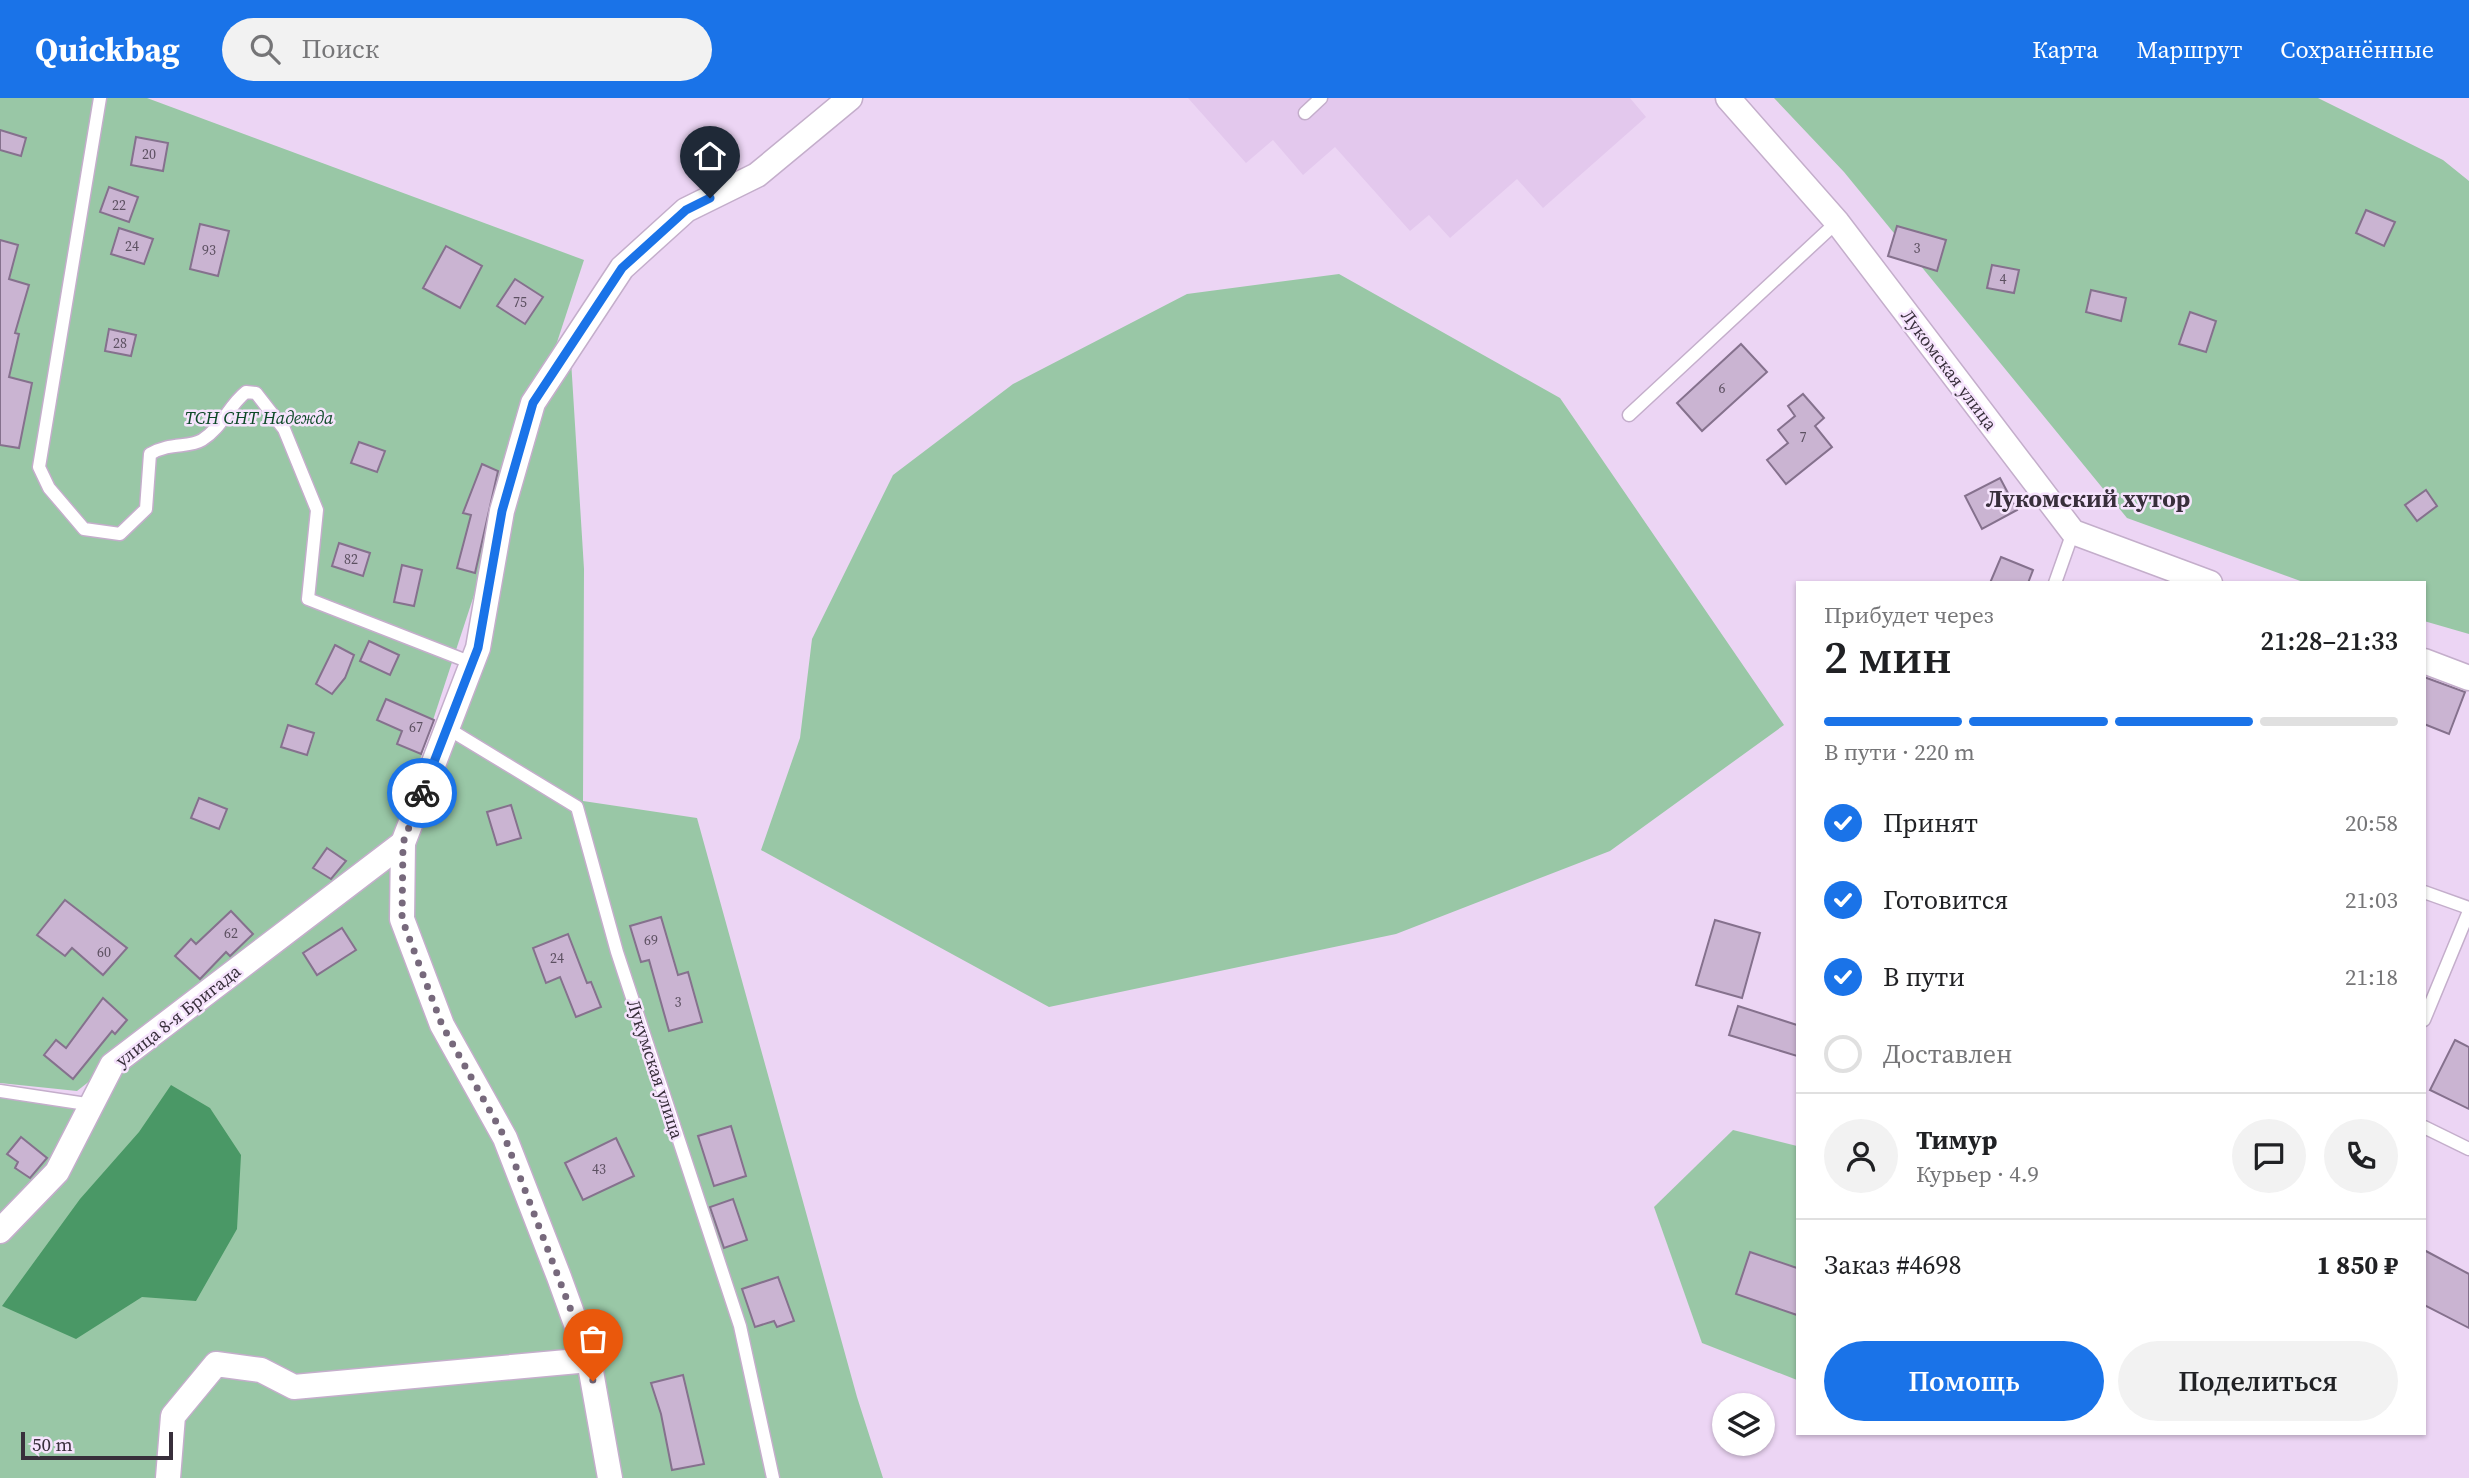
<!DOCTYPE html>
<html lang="ru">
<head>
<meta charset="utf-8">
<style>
  body { margin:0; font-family:"Source Serif 4",serif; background:#f2f2f2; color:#202124; height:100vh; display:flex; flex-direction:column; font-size:26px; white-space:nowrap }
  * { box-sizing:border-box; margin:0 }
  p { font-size:23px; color:#757577 }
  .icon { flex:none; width:38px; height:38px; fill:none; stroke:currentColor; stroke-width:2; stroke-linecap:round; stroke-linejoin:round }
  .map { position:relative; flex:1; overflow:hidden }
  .sheet { position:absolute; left:1796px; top:483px; width:630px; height:854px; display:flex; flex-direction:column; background:#fff; border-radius:0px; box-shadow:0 2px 5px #0004 }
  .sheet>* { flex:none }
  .fabs { position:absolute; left:1712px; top:1295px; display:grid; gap:14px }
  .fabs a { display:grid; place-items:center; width:63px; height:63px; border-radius:50%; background:#fff; box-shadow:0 2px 5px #0004; font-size:35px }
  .scale { position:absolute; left:21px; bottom:18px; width:152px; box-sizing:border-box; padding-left:7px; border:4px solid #382f3b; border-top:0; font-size:19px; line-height:24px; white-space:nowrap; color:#382f3b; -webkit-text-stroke:5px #f6e4fd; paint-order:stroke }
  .pin { position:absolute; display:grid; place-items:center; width:60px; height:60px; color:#fff; margin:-72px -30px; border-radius:50% 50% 50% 0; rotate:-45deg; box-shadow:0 0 7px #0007 }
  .pin .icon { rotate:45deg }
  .courier { position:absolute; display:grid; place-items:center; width:70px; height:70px; margin:-35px; border:5px solid #1a73e8; border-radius:50%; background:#fff; color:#222; box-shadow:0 2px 9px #0007 }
  .headline em { font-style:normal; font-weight:600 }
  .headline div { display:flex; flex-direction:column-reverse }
  .headline { display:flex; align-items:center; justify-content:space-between; height:119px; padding:0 28px }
  h1 { font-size:46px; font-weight:600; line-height:52px }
  .bar { display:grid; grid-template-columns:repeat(4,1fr); gap:10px 7px; align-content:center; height:84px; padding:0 28px }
  .bar i { height:9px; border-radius:5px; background:#e0e0e0 }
  .bar .current { background:#1a73e8 }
  .bar p { grid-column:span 4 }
  .line { display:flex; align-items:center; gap:18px; padding:0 28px; border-top:2px solid #e0e0e0 }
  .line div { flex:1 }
  .round { display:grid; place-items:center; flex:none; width:74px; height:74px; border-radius:37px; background:#f2f2f2 }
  ol { padding:0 28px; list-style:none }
  li { display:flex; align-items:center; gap:21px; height:77px }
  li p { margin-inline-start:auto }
  li .icon { padding:7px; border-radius:50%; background:#1a73e8; color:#fff; stroke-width:4 }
  li:last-child { color:#757577 }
  li i { width:38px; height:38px; border:4px solid #e0e0e0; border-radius:50% }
  .action { display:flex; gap:14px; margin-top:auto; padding:14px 28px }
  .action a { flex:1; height:80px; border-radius:42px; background:#1a73e8; color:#fff; font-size:28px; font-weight:600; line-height:80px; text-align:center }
  .action a+a { background:#f2f2f2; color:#202124 }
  header { display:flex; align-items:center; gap:42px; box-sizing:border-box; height:98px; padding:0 35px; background:#1a73e8; color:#fff }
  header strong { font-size:33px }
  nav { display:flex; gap:38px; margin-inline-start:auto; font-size:24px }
  .search { width:490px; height:63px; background:#f2f2f2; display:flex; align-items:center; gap:18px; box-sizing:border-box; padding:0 24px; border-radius:38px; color:#757577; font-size:26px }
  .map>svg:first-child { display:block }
  .built { fill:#e3c8ed }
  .green { fill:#99c7a6 }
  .water { fill:#4a9866 }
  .building { fill:#cab4d2; stroke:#85718d; stroke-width:2 }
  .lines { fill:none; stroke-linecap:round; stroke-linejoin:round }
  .lane-casing { stroke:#c4aecb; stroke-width:15 }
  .street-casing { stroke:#c4aecb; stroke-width:27 }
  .lane { stroke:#fff; stroke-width:12 }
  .street { stroke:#fff; stroke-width:24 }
  .done { stroke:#77697c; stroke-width:7; stroke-dasharray:0 12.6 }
  .route { stroke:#1a73e8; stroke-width:9 }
  .labels { text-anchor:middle; stroke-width:5; stroke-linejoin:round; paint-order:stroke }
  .number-label { font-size:14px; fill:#5c5061 }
  .street-label { font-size:18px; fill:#382f3b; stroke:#f6e4fd }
  .park-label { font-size:18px; font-style:italic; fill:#0d4927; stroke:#f6e4fd }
  .district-label { font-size:24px; font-weight:bold; fill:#382f3b; stroke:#f6e4fd }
</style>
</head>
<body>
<header>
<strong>Quickbag</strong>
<div class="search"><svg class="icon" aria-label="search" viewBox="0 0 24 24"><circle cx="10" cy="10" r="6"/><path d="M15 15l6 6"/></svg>Поиск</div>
<nav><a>Карта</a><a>Маршрут</a><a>Сохранённые</a></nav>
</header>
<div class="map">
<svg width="2469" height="1380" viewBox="0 0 2469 1380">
  <rect width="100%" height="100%" fill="#ecd5f4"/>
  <!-- built -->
  <path class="built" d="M1188 0H1630L1646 19 1543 110 1517 81 1450 140 1429 117 1410 133 1335 49 1303 77 1273 42 1246 65Z"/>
  <!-- green -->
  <g class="green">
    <path d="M0 0H147L584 162 393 744 77 993 0 985Z"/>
    <path d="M1774 0H2318L2443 62 2469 83V536L2424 523V485H2306L2127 420 1844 74Z"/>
    <path d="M1339 176 1560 300 1784 627 1610 753 1396 836 1049 909 761 752 800 640 812 541 893 377 1013 286 1187 196Z"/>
    <path d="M569 230 584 471 583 703 697 720 857 1299 883 1380H0V993L85 999 390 762 440 625Z"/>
    <path d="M1733 1032 1797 1048V1282L1702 1245 1654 1109Z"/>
  </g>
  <!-- water -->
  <path class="water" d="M171 987 210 1010 241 1057 237 1131 196 1203 142 1199 76 1241 2 1208 80 1101 139 1034Z"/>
  <!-- building -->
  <g class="building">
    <path d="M0 32 26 40 21 58 0 52Z"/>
    <path d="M136 39 168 45 163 73 131 67Z"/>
    <path d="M109 89 138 99 129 124 100 114Z"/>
    <path d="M2366 112 2395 124 2384 148 2356 135Z"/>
    <path d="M200 126 229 133 218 178 190 171Z"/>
    <path d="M1897 128 1946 142 1937 173 1888 158Z"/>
    <path d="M119 130 153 141 144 166 111 156Z"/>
    <path d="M0 142 18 147 9 181 29 187 15 235 19 236 9 279 32 285 19 350 0 347Z"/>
    <path d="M446 148 482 168 460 210 423 190Z"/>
    <path d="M1992 167 2019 172 2014 195 1987 190Z"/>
    <path d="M515 181 543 199 525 226 497 208Z"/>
    <path d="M2091 192 2126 200 2121 223 2086 214Z"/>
    <path d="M2190 214 2216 223 2206 254 2179 246Z"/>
    <path d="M109 231 136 237 131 258 105 253Z"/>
    <path d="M1741 246 1767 274 1702 333 1677 305Z"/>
    <path d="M1803 296 1824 320 1815 328 1832 349 1786 386 1767 362 1788 345 1778 332 1795 318 1788 308Z"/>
    <path d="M359 344 385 353 377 374 351 365Z"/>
    <path d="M482 366 498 373 475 475 457 470 471 417 463 415Z"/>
    <path d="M2000 380 2017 412 1982 431 1965 398Z"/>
    <path d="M2426 392 2437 408 2417 423 2405 407Z"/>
    <path d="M339 445 370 455 363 478 332 468Z"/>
    <path d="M2001 459 2033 472 2028 485H1990Z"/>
    <path d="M402 467 422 472 414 508 394 504Z"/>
    <path d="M369 543 399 557 390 577 360 563Z"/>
    <path d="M335 547 354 557 345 580 332 596 316 586Z"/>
    <path d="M2424 579 2465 594 2449 636 2424 626Z"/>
    <path d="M386 601 434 622 421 656 397 646 402 633 377 622Z"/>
    <path d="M288 627 314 635 307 657 281 649Z"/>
    <path d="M199 700 227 711 219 731 191 720Z"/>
    <path d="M511 707 521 740 497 747 487 714Z"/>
    <path d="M327 750 346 763 331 781 313 770Z"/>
    <path d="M65 802 127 850 103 877 72 850 65 858 37 837Z"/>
    <path d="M231 813 253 836 230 858 226 854 200 881 175 858 191 841 196 846Z"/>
    <path d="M661 819 678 877 688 874 702 924 669 933 649 862 641 864 630 828Z"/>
    <path d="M1715 822 1760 835 1742 900 1696 887Z"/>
    <path d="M342 830 356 852 317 877 303 855Z"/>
    <path d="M568 836 587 885 591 884 601 909 576 919 560 879 546 885 533 850Z"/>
    <path d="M103 900 127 922 115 936 112 933 73 981 44 957 56 942 66 950Z"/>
    <path d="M1738 908 1797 927V958L1729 937Z"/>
    <path d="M2455 942 2469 949V1011L2430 992Z"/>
    <path d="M731 1028 746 1078 714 1088 698 1038Z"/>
    <path d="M21 1039 47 1060 30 1080 15 1070 18 1064 7 1056Z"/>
    <path d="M616 1040 634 1078 583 1102 565 1065Z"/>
    <path d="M733 1101 747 1142 724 1150 710 1109Z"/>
    <path d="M2424 1152 2469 1176V1230L2424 1207Z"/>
    <path d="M1750 1154 1797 1170V1217L1736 1196Z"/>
    <path d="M778 1179 794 1223 777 1229 774 1223 755 1229 742 1191Z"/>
    <path d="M683 1277 704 1366 672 1372 661 1316 651 1285Z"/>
  </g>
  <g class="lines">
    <defs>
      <g id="lane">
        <path d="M100 0 39 369 49 390 84 431 120 436 146 411 150 356C170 344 189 350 202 342 222 330 228 308 246 294L256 295 284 331 317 412 308 501 472 565"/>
        <path d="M1305 15 1321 0"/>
        <path d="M1629 317 1837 124"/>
        <path d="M2055 485 2073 434"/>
        <path d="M447 630 577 709 617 854 740 1228 773 1380"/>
        <path d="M2424 794 2469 810"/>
        <path d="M2424 922 2469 813"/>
        <path d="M0 993 93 1007"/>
        <path d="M2424 1029 2469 1051"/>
      </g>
      <g id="street">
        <path d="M1728 0 1837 124 2073 434 2210 485"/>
        <path d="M2424 563 2469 580"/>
        <path d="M0 1133 57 1074 112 967 403 745"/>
        <path d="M168 1380 173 1318 216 1266 261 1272 294 1289 589 1262"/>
        <path d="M610 1380 589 1262 559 1179 505 1040 442 927 402 821 403 745 478 550 502 413 533 305 622 170 686 112 757 77 850 0"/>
      </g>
    </defs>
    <!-- lane casing -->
    <use href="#lane" class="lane-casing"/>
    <!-- street casing -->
    <use href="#street" class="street-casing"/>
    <!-- lane -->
    <use href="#lane" class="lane"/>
    <!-- street -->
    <use href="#street" class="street"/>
  </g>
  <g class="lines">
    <!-- done -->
    <path class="done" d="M422 695 403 745 402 821 442 927 505 1040 574 1220 589 1262 593 1283"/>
    <!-- route -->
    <path class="route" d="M422 695 478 550 502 413 533 305 622 170 686 112 710 100"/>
  </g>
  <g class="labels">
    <!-- number labels -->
    <g class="number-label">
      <text x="149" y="61">20</text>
      <text x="119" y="112">22</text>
      <text x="132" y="153">24</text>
      <text x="1917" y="155">3</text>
      <text x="209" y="157">93</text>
      <text x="2003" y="186">4</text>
      <text x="520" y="209">75</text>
      <text x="120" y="250">28</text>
      <text x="1722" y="295">6</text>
      <text x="1803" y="344">7</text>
      <text x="351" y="466">82</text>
      <text x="416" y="634">67</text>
      <text x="231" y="840">62</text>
      <text x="651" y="847">69</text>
      <text x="104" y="859">60</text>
      <text x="557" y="865">24</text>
      <text x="678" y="909">3</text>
      <text x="599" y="1076">43</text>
    </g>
    <!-- street labels -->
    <g class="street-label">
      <text transform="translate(1949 272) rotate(53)" y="6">Лукомская улица</text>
      <text transform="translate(178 918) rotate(-38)" y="6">улица 8-я Бригада</text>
      <text transform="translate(655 971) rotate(72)" y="6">Лукумская улица</text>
    </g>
    <!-- park labels -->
    <g class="park-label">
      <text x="259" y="326">ТСН СНТ Надежда</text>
    </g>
    <!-- district labels -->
    <g class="district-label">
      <text x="2088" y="409">Лукомский хутор</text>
    </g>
  </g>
</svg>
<div class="fabs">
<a><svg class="icon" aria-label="layers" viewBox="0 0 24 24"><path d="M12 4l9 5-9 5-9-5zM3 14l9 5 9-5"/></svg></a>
</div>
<div class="scale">50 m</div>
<div class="pin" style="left:593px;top:1283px;background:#ea580c"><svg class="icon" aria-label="bag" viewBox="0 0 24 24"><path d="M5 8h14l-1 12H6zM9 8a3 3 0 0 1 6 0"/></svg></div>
<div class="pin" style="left:710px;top:100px;background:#1f2937"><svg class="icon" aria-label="home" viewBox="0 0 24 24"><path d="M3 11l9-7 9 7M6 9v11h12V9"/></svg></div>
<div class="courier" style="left:422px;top:695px"><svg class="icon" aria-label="bike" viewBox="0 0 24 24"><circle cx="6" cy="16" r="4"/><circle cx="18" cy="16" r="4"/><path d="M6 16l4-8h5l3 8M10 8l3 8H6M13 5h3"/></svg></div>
<section class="sheet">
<div class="headline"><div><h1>2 мин</h1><p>Прибудет через</p></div><em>21:28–21:33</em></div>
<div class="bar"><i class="current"></i><i class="current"></i><i class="current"></i><i></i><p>В пути · 220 m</p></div>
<ol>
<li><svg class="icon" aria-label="check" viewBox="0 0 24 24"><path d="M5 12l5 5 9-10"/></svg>Принят<p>20:58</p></li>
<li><svg class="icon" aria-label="check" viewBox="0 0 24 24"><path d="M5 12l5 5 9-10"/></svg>Готовится<p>21:03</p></li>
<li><svg class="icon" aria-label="check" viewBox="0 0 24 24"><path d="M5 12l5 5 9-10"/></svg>В пути<p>21:18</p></li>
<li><i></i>Доставлен</li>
</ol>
<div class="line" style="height:126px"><a class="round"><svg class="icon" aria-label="person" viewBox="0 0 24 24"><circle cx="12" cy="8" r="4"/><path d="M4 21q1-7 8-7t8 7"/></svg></a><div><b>Тимур</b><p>Курьер · 4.9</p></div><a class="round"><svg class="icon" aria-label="chat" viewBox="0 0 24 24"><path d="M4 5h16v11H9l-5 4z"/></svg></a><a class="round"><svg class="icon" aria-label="phone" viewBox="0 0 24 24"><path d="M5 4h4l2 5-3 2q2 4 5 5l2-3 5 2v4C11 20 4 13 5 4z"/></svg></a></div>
<div class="line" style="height:91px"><div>Заказ #4698</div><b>1 850 ₽</b></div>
<div class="action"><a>Помощь</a><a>Поделиться</a></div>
</section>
</div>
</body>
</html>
